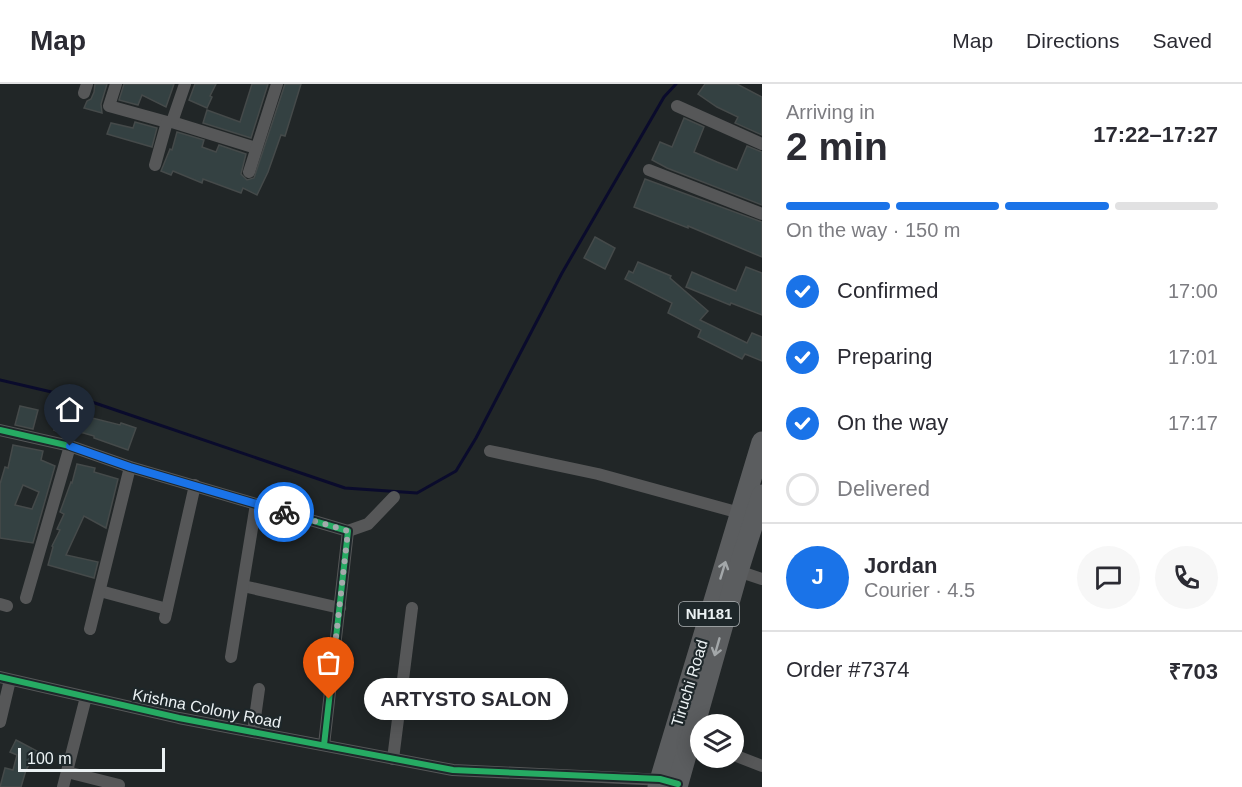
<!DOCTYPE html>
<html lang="en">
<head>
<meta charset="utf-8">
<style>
  body { margin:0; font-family:Arial,sans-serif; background:#f7f7f7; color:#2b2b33; height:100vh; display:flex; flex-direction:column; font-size:22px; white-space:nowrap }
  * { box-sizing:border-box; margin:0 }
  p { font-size:20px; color:#7c7c81 }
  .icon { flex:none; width:33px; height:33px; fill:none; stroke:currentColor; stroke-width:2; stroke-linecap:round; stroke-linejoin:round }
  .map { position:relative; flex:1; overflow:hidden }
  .sheet { display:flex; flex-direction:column; background:#fff; width:480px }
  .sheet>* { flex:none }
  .fabs { position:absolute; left:690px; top:630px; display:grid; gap:12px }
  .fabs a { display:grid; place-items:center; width:54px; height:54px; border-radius:50%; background:#fff; box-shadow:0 3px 15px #0003; font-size:30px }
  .scale { position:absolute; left:18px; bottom:15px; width:147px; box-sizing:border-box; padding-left:6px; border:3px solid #ebf1f3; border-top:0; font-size:16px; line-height:21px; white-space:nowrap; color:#ebf1f3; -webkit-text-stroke:4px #1e272a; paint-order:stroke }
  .pin { position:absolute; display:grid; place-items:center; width:51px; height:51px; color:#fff; margin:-62px -26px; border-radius:50% 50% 50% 0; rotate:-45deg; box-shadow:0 0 6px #0007 }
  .pin .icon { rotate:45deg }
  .courier { position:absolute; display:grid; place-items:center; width:60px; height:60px; margin:-30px; border:4px solid #1a73e8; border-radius:50%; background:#fff; color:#222; box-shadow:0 2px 8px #0007 }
  .bubble { position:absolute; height:42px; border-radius:21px; background:#fff; box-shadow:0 3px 15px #0003; font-size:20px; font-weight:800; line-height:42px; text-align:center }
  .headline em { font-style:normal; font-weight:800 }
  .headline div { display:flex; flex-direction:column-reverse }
  .headline { display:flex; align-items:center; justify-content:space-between; height:102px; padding:0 24px }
  h1 { font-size:39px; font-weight:800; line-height:45px }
  .bar { display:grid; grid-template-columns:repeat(4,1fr); gap:9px 6px; align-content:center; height:72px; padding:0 24px }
  .bar i { height:8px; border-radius:4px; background:#e1e1e2 }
  .bar .current { background:#1a73e8 }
  .bar p { grid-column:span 4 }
  .line { display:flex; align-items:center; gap:15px; padding:0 24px; border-top:2px solid #e1e1e2 }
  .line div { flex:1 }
  .round { display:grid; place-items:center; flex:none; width:63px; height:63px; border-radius:32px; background:#f7f7f7 }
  ol { padding:0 24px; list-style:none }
  li { display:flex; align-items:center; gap:18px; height:66px }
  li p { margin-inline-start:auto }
  li .icon { padding:6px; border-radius:50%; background:#1a73e8; color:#fff; stroke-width:4 }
  li:last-child { color:#7c7c81 }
  li i { width:33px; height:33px; border:3px solid #e1e1e2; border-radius:50% }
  header { display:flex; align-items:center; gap:36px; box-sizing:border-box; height:84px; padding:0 30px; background:#fff; border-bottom:2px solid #e1e1e2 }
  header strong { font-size:28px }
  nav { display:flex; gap:33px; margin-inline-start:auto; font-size:21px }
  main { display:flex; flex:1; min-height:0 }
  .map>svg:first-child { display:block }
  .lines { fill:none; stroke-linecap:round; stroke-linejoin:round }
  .stream { stroke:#0a0b2c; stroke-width:3 }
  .building { fill:#344142; stroke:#454a4a; stroke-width:1.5; fill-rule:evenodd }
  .street { stroke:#565758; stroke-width:12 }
  .highway { stroke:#5b5d5f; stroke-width:21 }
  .cycleway-casing { stroke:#1e272a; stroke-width:10 }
  .cycleway { stroke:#26ab63; stroke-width:6 }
  .oneway { stroke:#a3a7a9 }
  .done { stroke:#a4aaac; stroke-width:6; stroke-dasharray:0 10.8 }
  .route { stroke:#1a73e8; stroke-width:8 }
  .labels { text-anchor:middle; stroke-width:4.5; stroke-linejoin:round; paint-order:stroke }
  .shield { fill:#1e272a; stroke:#aeb4b7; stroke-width:1.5 }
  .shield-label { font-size:15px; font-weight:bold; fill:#ebf1f3 }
  .street-label { font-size:16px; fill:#ebf1f3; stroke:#1e272a }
</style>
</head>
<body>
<header>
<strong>Map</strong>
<nav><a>Map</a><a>Directions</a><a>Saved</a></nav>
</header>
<main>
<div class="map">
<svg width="762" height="703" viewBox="0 0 762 703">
  <rect width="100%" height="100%" fill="#212627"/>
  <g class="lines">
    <!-- stream -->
    <path class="stream" d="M0 296 86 316 345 404 417 409 456 387 476 354 562 189 664 13 676 0"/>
  </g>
  <!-- building -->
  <g class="building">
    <path d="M95 0H107L101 20 102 29 84 24 87 17 91 15 94 8Z"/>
    <path d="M124 0H174L166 23 142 11 138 21 119 16Z"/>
    <path d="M195 0H216L210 12 212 13 207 24 189 16Z"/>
    <path d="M252 0H268L251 54 203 39 207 26 240 38Z"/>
    <path d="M285 0H301L285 52 281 51 268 88 257 111 243 104 241 109 203 95 202 99 173 87 171 91 161 87 170 65 172 66 177 48 204 56 202 63 216 68 219 61 246 70 241 90 247 96 254 94Z"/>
    <path d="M705 0H737L762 13V51L735 39 738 33 717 23 698 10Z"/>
    <path d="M684 34 704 43 694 68 717 78 737 86 747 62 762 68V121L667 84 652 76 660 58 672 63Z"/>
    <path d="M135 38 157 44 152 63 107 50 111 39 133 44Z"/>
    <path d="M645 95 762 138V173L688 142V144L634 123Z"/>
    <path d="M595 153 615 164 605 185 584 174Z"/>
    <path d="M638 178 671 192 670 194 708 227 700 236 747 259 752 249 762 253V277L745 270 742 275 698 253 701 246 668 229 672 219 625 195 629 187 633 189Z"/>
    <path d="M746 183 762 189V231L731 219 730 221 686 203 692 188 736 207Z"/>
    <path d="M65 321 81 328 80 331 120 341 121 339 136 344 128 366 94 354V352L73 346 70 353 54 346Z"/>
    <path d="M20 322 38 326 33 345 15 341Z"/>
    <path d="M13 361 43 367 41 376 55 382 33 459 0 454V400L5 383 8 384ZM23 401 39 408 32 425 15 421Z"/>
    <path d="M77 380 95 384 94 388 118 395 106 444 84 432 66 471 98 478 94 494 48 481 53 463 52 462 60 446 57 445 64 430 60 428 71 398 72 399Z"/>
    <path d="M16 656 37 667 26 686 21 703H0L5 684 13 686 17 671 10 668Z"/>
  </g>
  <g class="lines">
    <!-- street -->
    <g class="street">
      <path d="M116 0 109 22 167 38"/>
      <path d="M84 9 87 0"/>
      <path d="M677 22 762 60"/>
      <path d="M172 38 256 64"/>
      <path d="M155 81 167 38H172L185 0"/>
      <path d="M649 86 762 130"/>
      <path d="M249 88 277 0"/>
      <path d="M0 346 70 362 130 383 348 447 324 661"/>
      <path d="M490 367 598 390 740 429"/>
      <path d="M348 447 368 440 394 413"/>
      <path d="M738 487 762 495"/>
      <path d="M243 502 340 524"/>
      <path d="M100 507 167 525"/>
      <path d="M26 514 70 362"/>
      <path d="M0 520 7 522"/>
      <path d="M165 534 195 401"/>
      <path d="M90 545 130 383"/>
      <path d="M231 573 256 420"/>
      <path d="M0 593 179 634 453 686 664 696"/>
      <path d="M0 638 10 596"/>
      <path d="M253 648 259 605"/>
      <path d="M734 671 762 682"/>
      <path d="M393 675 412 524"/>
      <path d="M67 688 119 701"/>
      <path d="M63 703 86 613"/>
    </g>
    <!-- highway -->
    <g class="highway">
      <path d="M658 703 762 358"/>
      <path d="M677 703 738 487 762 411"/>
    </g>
    <defs>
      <g id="cycleway">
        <path d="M0 346 70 362 130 383 348 447 324 661"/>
        <path d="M0 593 179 634 453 686 660 695 678 700"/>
      </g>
    </defs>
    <!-- cycleway casing -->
    <use href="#cycleway" class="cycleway-casing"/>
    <!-- cycleway -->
    <use href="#cycleway" class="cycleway"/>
  </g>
  <!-- one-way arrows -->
  <defs><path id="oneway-shaft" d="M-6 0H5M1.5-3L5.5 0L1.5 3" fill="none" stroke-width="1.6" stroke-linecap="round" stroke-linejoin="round" transform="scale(1.5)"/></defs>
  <g class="oneway">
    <use href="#oneway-shaft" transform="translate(723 486) rotate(-73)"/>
    <use href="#oneway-shaft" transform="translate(717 563) rotate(106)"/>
  </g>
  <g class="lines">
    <!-- done -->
    <path class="done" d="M284 428 348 447 329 615"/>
    <!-- route -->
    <path class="route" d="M70 362 130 383 284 428"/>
  </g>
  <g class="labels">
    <!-- shield labels -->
    <rect class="shield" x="679" y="518" width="60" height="24" rx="4.5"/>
    <g class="shield-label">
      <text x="709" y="535">NH181</text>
    </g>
    <!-- street labels -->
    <g class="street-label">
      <text transform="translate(689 599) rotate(-73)" y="6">Tiruchi Road</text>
      <text transform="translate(207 624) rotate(11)" y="6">Krishna Colony Road</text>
    </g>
  </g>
</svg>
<div class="fabs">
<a><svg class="icon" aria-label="layers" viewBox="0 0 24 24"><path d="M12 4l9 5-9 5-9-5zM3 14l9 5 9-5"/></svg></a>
</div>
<div class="scale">100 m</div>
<div class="pin" style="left:329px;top:615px;background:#ea580c"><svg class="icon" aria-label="bag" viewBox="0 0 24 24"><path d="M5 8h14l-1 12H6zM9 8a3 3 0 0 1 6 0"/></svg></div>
<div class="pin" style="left:70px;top:362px;background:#1f2937"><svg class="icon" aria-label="home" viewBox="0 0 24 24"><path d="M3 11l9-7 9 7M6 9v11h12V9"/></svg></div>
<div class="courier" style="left:284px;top:428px"><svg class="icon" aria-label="bike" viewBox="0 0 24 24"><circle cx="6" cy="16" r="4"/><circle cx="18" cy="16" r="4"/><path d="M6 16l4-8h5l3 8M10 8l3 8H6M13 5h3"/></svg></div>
<div class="bubble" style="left:364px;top:594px;width:204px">ARTYSTO SALON</div>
</div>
<section class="sheet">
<div class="headline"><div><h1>2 min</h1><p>Arriving in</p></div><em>17:22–17:27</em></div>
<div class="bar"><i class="current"></i><i class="current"></i><i class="current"></i><i></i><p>On the way · 150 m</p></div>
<ol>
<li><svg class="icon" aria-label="check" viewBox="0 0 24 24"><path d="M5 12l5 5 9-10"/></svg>Confirmed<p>17:00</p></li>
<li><svg class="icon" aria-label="check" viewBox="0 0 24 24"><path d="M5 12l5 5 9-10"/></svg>Preparing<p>17:01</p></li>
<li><svg class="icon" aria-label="check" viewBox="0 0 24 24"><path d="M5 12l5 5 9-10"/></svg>On the way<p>17:17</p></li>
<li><i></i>Delivered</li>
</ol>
<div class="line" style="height:108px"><b class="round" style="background:#1a73e8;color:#fff">J</b><div><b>Jordan</b><p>Courier · 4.5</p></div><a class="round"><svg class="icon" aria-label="chat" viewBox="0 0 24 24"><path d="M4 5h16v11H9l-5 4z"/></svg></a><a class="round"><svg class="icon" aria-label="phone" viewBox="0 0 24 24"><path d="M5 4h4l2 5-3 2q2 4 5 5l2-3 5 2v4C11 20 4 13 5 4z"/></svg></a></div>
<div class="line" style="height:78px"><div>Order #7374</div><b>₹703</b></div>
</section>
</main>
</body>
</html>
